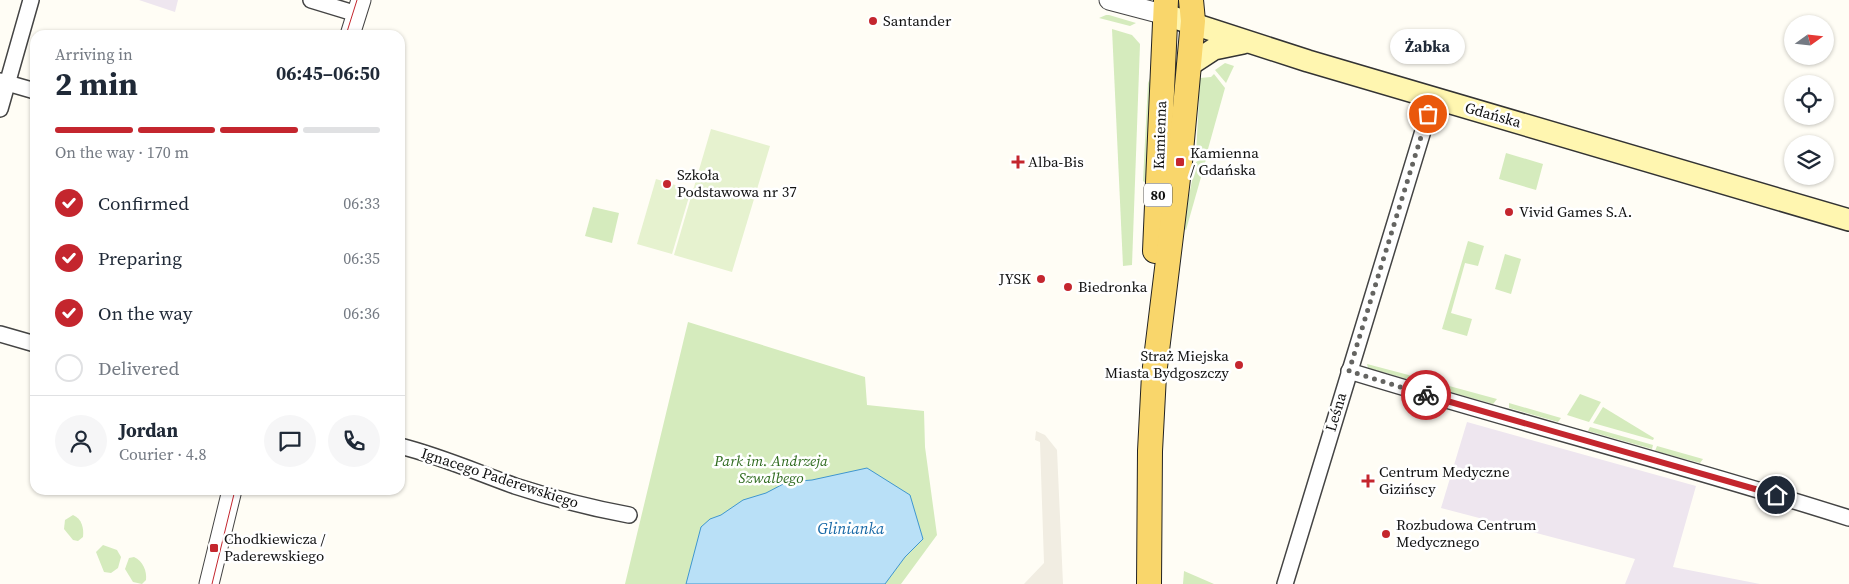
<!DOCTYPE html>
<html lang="en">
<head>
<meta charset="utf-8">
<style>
  body { margin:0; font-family:"Source Serif 4",serif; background:#f6f6f7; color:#1f2937; height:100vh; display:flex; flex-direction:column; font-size:19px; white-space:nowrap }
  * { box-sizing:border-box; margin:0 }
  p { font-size:16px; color:#747a83 }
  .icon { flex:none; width:28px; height:28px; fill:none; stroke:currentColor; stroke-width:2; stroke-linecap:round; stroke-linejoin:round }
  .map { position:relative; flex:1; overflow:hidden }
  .drawer { position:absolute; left:30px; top:30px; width:375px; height:465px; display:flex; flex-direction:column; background:#fff; border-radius:15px; box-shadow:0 1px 4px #0004 }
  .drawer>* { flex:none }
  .needle { width:32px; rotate:75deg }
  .controls { position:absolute; left:1784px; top:15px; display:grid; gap:10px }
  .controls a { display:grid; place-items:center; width:50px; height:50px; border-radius:50%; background:#fff; box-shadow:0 1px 4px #0004; font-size:25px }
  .pin { position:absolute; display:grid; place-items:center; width:42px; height:42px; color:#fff; margin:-21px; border:2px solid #fff; border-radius:50%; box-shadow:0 1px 5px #0007 }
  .courier { position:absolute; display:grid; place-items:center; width:50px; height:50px; margin:-25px; border:4px solid #c4262e; border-radius:50%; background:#fff; color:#222; box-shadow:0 1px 6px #0007 }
  .bubble { position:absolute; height:35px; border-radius:18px; background:#fff; box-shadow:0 1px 4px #0004; font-size:16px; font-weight:700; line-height:35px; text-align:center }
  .summary em { font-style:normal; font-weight:700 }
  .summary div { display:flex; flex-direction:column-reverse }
  .summary { display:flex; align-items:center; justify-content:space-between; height:85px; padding:0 25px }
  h1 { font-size:32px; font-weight:700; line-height:38px }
  .bar { display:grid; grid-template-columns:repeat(4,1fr); gap:8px 5px; align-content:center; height:60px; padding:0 25px }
  .bar i { height:6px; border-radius:4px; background:#e0e1e3 }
  .bar .current { background:#c4262e }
  .bar p { grid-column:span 4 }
  .line { display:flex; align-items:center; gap:12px; padding:0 25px; border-top:1px solid #e0e1e3 }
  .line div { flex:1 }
  .round { display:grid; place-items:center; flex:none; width:52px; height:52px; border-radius:26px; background:#f6f6f7 }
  ol { padding:0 25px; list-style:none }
  li { display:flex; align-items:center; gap:15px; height:55px }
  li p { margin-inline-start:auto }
  li .icon { padding:5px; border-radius:50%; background:#c4262e; color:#fff; stroke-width:4 }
  li:last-child { color:#747a83 }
  li i { width:28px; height:28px; border:2px solid #e0e1e3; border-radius:50% }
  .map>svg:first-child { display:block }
  .industrial { fill:#eee6ef }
  .green { fill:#d5ebbd }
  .pitch { fill:#e6f2cf }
  .plaza { fill:#f1ede2 }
  .water { fill:#b9e0f7; stroke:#3f96cf }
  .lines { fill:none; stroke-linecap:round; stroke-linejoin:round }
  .minor-casing { stroke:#444; stroke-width:18 }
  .tertiary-casing { stroke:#444; stroke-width:21 }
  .secondary-casing { stroke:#333; stroke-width:24 }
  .primary-casing { stroke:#222; stroke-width:26 }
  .minor { stroke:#fff; stroke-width:15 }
  .tertiary { stroke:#fff; stroke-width:19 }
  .secondary { stroke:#fff6b0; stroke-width:21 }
  .primary { stroke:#f9d66b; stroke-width:24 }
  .tram { stroke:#c4262e; stroke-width:1 }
  .done { stroke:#646461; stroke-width:5; stroke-dasharray:0 9 }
  .route { stroke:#c4262e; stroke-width:6 }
  .poi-dot { fill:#c4262e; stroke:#fff; stroke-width:2 }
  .labels { text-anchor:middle; stroke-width:5; stroke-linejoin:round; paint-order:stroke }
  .shield { fill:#fff; stroke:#585858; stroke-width:1 }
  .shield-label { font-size:14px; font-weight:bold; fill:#111 }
  .poi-label { font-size:15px; fill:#111; stroke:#fff; text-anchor:start }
  .street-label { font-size:15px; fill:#111; stroke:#fff }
  .park-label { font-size:15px; font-style:italic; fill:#2f6b1f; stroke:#fff }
  .water-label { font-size:16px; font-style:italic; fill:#1768a6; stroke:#fff }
</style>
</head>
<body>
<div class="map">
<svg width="1849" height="584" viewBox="0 0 1849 584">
  <rect width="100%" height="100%" fill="#fffdf5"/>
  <!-- industrial -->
  <g class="industrial">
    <path d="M139 0H178L175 12Z"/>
    <path d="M1467 422 1696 486 1673 567 1760 584H1625L1635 559 1441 508Z"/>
  </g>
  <!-- green -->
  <g class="green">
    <path d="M1106 15H1109L1136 23 1130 26 1099 18Z"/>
    <path d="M1112 29 1132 35 1140 44 1132 265 1123 266Z"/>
    <path d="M1225 63 1234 66 1226 83 1215 70Z"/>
    <path d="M1214 74 1225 88 1208 149 1196 155 1200 78 1211 77Z"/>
    <path d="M1151 76 1147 184 1143 181 1148 83Z"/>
    <path d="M1506 153 1543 164 1536 190 1499 179Z"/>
    <path d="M1207 156 1186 230 1182 228 1196 162Z"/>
    <path d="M593 207 619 213 612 243 585 236Z"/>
    <path d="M1468 241 1484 246 1478 266 1465 263 1451 313 1472 319 1467 336 1442 329Z"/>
    <path d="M1505 254 1521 259 1511 294 1495 289Z"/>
    <path d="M688 322 865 377 867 405 924 411 925 447 937 535 901 584H625Z"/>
    <path d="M1367 364 1420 378 1418 382 1368 368Z"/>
    <path d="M1427 380 1497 399 1493 404 1426 385Z"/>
    <path d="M1580 394 1601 402 1589 422 1567 415Z"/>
    <path d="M1509 403 1561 418 1558 422 1509 408Z"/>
    <path d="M1603 407 1654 438 1653 440 1593 423Z"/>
    <path d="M1590 427 1653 445 1652 449 1588 431Z"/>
    <path d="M1657 446 1703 459 1700 463 1655 451Z"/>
    <path d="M73 515C82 519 84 528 83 537L78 541 73 540 64 529 65 520Z"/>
    <path d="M103 545 117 550 121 557 118 568 111 573 104 572 96 552Z"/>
    <path d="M134 557C143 561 147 571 146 580L142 584 133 582 125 569 129 558Z"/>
    <path d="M1184 571 1214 584H1183Z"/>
  </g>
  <!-- pitch -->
  <g class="pitch">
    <path d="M711 129 770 146 732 272 674 255Z"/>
    <path d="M656 179 691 190 672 254 637 244Z"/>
  </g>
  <!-- plaza -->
  <path class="plaza" d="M1036 431 1045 435 1057 450 1063 584H1024L1044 563 1040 442 1035 440Z"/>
  <!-- water -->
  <path class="water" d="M867 468 910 495 923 539 905 557 885 584H686L701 527 710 519 721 515 743 500 766 493 787 482 812 480Z"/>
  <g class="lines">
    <defs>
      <g id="minor">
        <path d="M311 0 357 14"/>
        <path d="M0 81 35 91"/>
        <path d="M0 109 31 0"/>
        <path d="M0 334 35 344"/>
        <path d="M1349 371C1515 422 1683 465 1849 518"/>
        <path d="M400 446C440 456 476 472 515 486 552 498 591 508 629 515"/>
        <path d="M1285 584 1433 98"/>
      </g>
      <g id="tertiary">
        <path d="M1109 0 1166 15"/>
        <path d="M350 35 361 0"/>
        <path d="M209 584 232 490"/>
      </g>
      <g id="secondary">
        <path d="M1166 15 1308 61 1849 220"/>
        <path d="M1188 66 1214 49 1243 43"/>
      </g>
      <g id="primary">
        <path d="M1155 251 1166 0"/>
        <path d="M1149 584 1150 451 1154 375 1180 162 1193 21 1191 0"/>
      </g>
    </defs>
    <!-- minor casing -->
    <use href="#minor" class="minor-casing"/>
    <!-- tertiary casing -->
    <use href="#tertiary" class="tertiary-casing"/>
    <!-- secondary casing -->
    <use href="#secondary" class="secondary-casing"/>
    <!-- primary casing -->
    <use href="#primary" class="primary-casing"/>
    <!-- minor -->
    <use href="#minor" class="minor"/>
    <!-- tertiary -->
    <use href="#tertiary" class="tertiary"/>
    <!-- secondary -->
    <use href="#secondary" class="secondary"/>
    <!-- primary -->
    <use href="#primary" class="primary"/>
    <!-- tram -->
    <g class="tram">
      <path d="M346 35 357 0"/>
      <path d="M212 584 235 490"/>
    </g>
  </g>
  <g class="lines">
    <!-- done -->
    <path class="done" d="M1426 395 1349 371 1428 114"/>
    <!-- route -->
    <path class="route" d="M1426 395 1776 495"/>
  </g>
  <!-- markers -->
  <g class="poi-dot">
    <circle cx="873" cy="21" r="5"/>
    <path d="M1015.5 154.5h5v5h5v5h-5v5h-5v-5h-5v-5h5z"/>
    <rect x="1175" y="157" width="10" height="10" rx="2.5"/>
    <circle cx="667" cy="184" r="5"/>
    <circle cx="1509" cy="212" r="5"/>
    <circle cx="1041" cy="279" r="5"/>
    <circle cx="1068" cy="287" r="5"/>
    <circle cx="1239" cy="365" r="5"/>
    <path d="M1365.5 473.5h5v5h5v5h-5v5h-5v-5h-5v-5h5z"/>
    <circle cx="1386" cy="534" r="5"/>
    <rect x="209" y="543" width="10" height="10" rx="2.5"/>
  </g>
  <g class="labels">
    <!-- shield labels -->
    <rect class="shield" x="1144" y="183.5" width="28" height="23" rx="4"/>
    <g class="shield-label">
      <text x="1158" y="200">80</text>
    </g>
    <!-- poi labels -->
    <g class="poi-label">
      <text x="883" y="26">Santander</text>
      <text x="1190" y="158">Kamienna<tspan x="1190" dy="17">/ Gdańska</tspan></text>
      <text x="1028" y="167">Alba-Bis</text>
      <text x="677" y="180">Szkoła<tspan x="677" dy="17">Podstawowa nr 37</tspan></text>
      <text x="1519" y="217">Vivid Games S.A.</text>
      <text x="1031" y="284" text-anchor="end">JYSK</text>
      <text x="1078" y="292">Biedronka</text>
      <text x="1229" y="361" text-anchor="end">Straż Miejska<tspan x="1229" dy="17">Miasta Bydgoszczy</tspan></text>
      <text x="1379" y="477">Centrum Medyczne<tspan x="1379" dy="17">Gizińscy</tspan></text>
      <text x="1396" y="530">Rozbudowa Centrum<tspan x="1396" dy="17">Medycznego</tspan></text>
      <text x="224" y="544">Chodkiewicza /<tspan x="224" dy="17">Paderewskiego</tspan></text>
    </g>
    <!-- street labels -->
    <g class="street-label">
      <text transform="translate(1493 115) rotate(16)" y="5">Gdańska</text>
      <text transform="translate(1160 135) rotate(-88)" y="5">Kamienna</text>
      <text transform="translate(1336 412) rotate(-73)" y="5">Leśna</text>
      <text transform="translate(500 478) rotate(18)" y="5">Ignacego Paderewskiego</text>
    </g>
    <!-- park labels -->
    <g class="park-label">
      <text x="771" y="466">Park im. Andrzeja<tspan x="771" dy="17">Szwalbego</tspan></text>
    </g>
    <!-- water labels -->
    <g class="water-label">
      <text x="851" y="534">Glinianka</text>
    </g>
  </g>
</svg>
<div class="controls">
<a><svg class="needle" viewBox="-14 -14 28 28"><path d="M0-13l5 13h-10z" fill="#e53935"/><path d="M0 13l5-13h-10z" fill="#747a83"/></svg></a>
<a><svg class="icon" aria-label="locate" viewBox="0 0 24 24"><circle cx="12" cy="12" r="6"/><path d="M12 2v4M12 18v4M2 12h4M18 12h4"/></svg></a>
<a><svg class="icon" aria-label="layers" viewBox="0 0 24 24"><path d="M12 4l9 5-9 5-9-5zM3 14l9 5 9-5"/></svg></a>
</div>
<div class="pin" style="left:1428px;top:114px;background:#ea580c"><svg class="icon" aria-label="bag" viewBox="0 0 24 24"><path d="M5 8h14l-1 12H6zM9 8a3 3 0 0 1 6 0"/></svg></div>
<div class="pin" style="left:1776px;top:495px;background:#1f2937"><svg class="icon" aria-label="home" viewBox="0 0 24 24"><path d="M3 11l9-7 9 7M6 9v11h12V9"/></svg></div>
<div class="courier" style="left:1426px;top:395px"><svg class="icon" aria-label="bike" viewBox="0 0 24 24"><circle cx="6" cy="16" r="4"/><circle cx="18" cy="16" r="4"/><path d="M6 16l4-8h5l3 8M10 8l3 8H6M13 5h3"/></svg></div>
<div class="bubble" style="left:1390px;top:29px;width:75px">Żabka</div>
<section class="drawer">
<div class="summary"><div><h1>2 min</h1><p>Arriving in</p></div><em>06:45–06:50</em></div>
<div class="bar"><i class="current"></i><i class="current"></i><i class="current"></i><i></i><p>On the way · 170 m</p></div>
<ol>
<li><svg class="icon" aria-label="check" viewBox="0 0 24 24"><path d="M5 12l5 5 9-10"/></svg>Confirmed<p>06:33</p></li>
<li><svg class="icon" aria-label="check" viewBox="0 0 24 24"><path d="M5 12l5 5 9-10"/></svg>Preparing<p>06:35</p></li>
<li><svg class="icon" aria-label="check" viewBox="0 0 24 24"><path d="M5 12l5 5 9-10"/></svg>On the way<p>06:36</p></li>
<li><i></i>Delivered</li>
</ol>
<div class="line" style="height:90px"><a class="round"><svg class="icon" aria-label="person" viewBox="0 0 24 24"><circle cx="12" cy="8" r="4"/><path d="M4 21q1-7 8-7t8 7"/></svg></a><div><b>Jordan</b><p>Courier · 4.8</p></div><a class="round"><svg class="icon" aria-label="chat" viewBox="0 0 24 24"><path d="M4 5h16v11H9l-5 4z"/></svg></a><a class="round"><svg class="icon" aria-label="phone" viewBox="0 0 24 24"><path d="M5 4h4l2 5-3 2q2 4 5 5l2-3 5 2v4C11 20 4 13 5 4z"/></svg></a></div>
</section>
</div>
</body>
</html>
